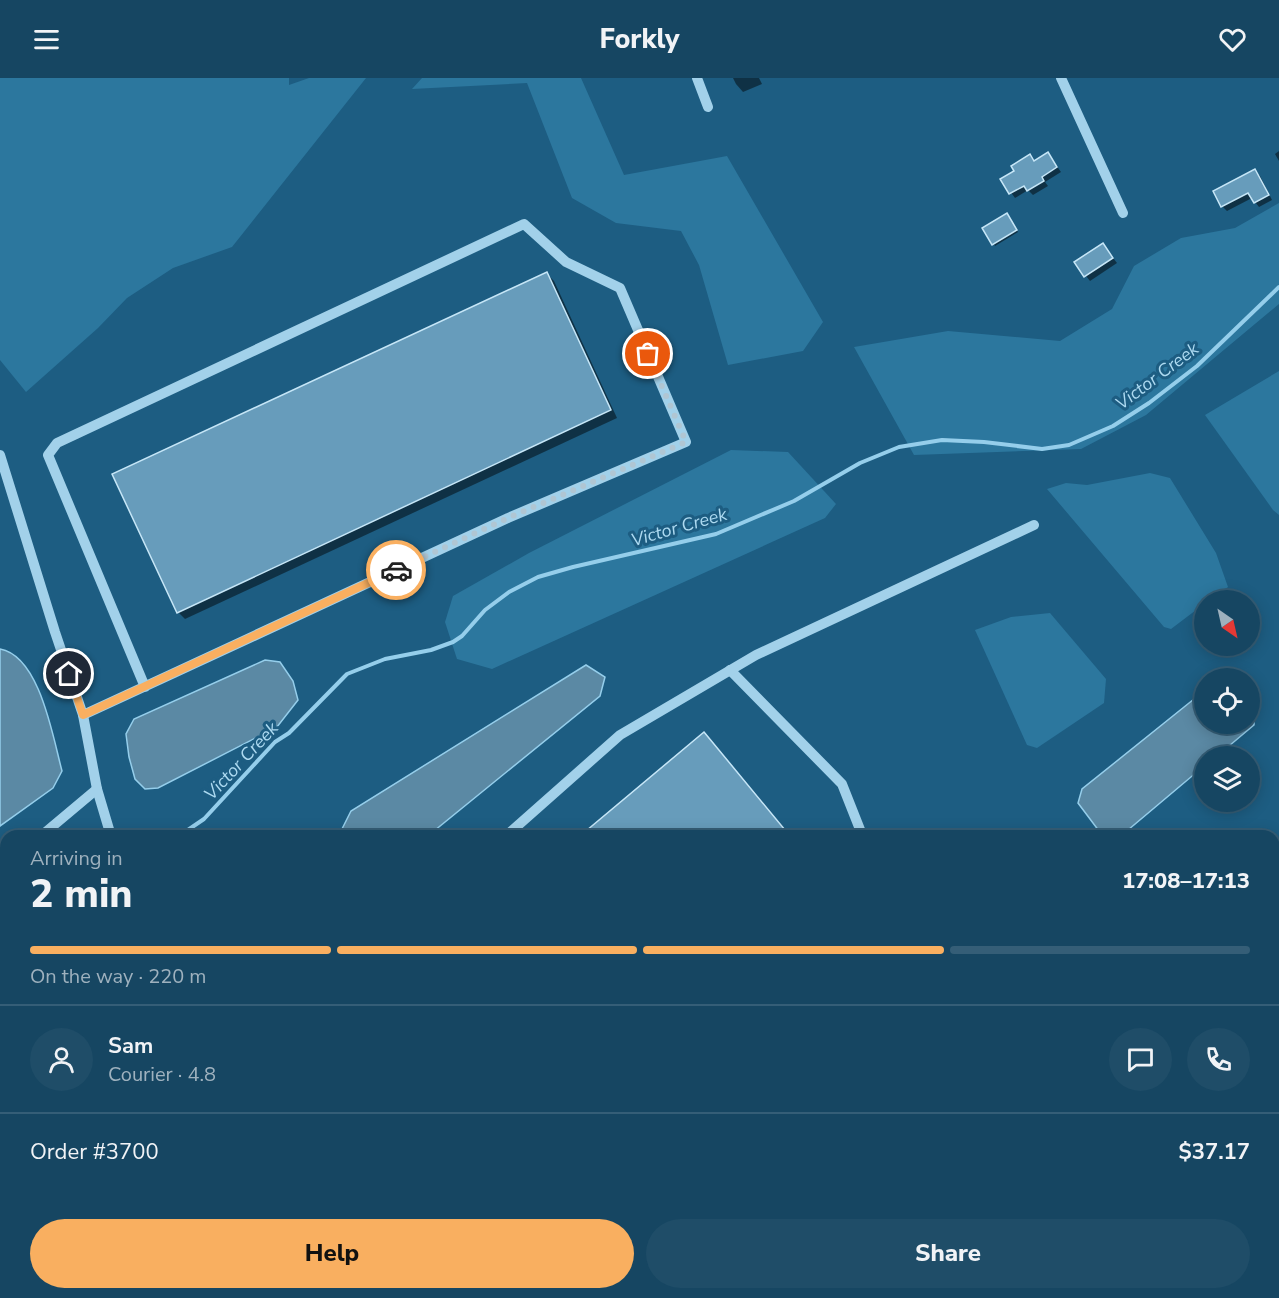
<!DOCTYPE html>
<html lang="en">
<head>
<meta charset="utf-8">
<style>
  body { margin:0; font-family:"Nunito Sans",sans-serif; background:#1f4d68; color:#f1f3f6; height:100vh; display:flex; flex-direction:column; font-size:22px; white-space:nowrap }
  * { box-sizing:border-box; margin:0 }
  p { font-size:20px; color:#9eb1be }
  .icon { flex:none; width:33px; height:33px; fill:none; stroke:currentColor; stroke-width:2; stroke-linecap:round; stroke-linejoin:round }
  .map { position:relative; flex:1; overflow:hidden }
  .sheet { position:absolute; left:0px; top:752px; width:1280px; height:470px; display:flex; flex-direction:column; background:#164662; border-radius:18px 18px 0 0; box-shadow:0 3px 15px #0003,0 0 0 2px #355e77 }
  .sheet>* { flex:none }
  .needle { width:39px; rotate:146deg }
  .tools { position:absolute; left:1194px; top:512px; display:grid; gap:12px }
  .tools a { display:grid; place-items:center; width:66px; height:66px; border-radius:50%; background:#164662; box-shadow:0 3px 15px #0003,0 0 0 2px #355e77; font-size:30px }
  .pin { position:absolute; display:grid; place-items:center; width:51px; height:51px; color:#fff; margin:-26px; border:3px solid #fff; border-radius:50%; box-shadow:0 2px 6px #0007 }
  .courier { position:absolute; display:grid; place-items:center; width:60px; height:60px; margin:-30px; border:4px solid #f9af60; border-radius:50%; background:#fff; color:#222; box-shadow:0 2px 8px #0007 }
  .head em { font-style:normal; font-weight:800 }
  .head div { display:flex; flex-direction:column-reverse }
  .head { display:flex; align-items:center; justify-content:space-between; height:102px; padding:0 30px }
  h1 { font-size:39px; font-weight:800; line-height:45px }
  .bar { display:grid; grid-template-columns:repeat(4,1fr); gap:9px 6px; align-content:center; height:72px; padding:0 30px }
  .bar i { height:8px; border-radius:4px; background:#355e77 }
  .bar .current { background:#f9af60 }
  .bar p { grid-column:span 4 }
  .line { display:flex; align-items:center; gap:15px; padding:0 30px; border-top:2px solid #355e77 }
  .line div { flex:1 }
  .round { display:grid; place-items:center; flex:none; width:63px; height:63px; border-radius:32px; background:#1f4d68 }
  .cta { display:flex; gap:12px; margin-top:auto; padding:12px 30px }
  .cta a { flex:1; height:69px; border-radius:36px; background:#f9af60; color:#111; font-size:24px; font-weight:800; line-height:69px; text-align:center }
  .cta a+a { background:#1f4d68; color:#f1f3f6 }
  header { display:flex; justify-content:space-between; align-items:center; height:78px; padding:0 30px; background:#164662; font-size:27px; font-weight:800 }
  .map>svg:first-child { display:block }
  .green { fill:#2c779e }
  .water { fill:#5b89a4; stroke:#95ceeb; stroke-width:1.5 }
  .shadow { fill:#0007 }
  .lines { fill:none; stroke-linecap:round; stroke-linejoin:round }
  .stream { stroke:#95ceeb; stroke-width:4 }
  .building { fill:#679cbb; stroke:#c6e6f7; stroke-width:1.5 }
  .minor { stroke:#a2d1ea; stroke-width:10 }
  .major { stroke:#e5f4fe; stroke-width:15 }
  .rail { stroke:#fff; stroke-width:4; stroke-dasharray:10 4.5; stroke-linecap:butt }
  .done { stroke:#b0c6d3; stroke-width:6; stroke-dasharray:0 10.8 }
  .route { stroke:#f9af60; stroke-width:8 }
  .labels { text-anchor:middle; stroke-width:6; stroke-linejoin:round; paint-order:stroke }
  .water-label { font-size:18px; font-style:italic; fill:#addaf1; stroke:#1d5d82 }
</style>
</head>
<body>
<header><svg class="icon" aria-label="menu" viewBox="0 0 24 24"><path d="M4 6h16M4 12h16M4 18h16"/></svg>Forkly<svg class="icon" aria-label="heart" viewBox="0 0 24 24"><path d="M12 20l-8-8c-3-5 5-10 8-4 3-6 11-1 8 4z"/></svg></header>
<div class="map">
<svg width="1279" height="1220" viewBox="0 0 1279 1220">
  <rect width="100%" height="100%" fill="#1d5d82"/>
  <!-- green -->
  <g class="green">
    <path d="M0 0H289V7L309 0H366L232 169 173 190 127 220 98 250 26 314 0 282Z"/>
    <path d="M422 0H581L624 97 727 78 823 244 803 273 728 287 699 187 681 153 616 145 572 120 527 5 412 11Z"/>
    <path d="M1279 125V226L1146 337 1081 371 914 377 854 269 948 253 1060 263 1112 231 1134 188 1181 160 1235 150Z"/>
    <path d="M1279 293V437L1273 432 1205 337Z"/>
    <path d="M731 372 788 374 836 426 825 440 492 591 457 581 445 544 453 518 529 475Z"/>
    <path d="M1150 395 1170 400 1216 475 1228 509 1210 522H1204V526L1171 551 1164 549 1047 411 1066 405 1087 407Z"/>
    <path d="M1050 535 1106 601 1104 625 1037 670 1027 667 975 552 1011 539Z"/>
  </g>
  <!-- water -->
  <g class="water">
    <path d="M0 571C40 578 53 660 62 693L53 710 0 748Z"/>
    <path d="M265 582 280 584 293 603 298 622 277 649 158 710 145 711 135 701 129 679 126 656 134 641Z"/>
    <path d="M586 587 605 599 600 618 429 757H343L341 753 351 733Z"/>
    <path d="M1204 613V645H1250V625L1254 630V647L1217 678H1204V688L1122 757H1102L1078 725 1082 711Z"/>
  </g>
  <!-- shadow -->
  <g class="shadow">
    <path d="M733 0H759L762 6 743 14 736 6Z"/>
    <path d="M1279 73V83L1275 76Z"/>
    <path d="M1048 76 1061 94 1045 104 1048 108 1033 117 1028 112 1015 120 1002 102 1016 94 1030 78 1035 83Z"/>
    <path d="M1255 93 1260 98 1272 122 1259 129 1252 120 1227 133 1222 128Z"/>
    <path d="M1009 139 1018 154 995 168 984 151Z"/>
    <path d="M1103 167 1117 185 1090 203 1076 185Z"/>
    <path d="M546 195 554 203 617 340 185 541 178 534Z"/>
    <path d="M6 969V1215H121L115 1220H0V974Z"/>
    <path d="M1240 1215H1267L1270 1219 1232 1220Z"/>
  </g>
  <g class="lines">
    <!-- stream -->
    <path class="stream" d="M179 758 204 741 275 664 289 655 347 596 385 581 431 572 453 564 462 558 485 532 509 514 538 499 573 489 716 456 794 423 860 385 899 369 942 362 984 364 1042 371 1069 367 1113 348 1149 325 1197 288 1279 209"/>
  </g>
  <!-- building -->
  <g class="building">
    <path d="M1048 74 1057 89 1042 99 1044 103 1027 113 1024 108 1009 116 1000 101 1014 93 1011 88 1030 76 1034 83Z"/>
    <path d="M1255 91 1269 117 1254 125 1248 115 1221 129 1213 113Z"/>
    <path d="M1007 135 1017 152 992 167 982 150Z"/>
    <path d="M1103 165 1113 180 1084 199 1074 184Z"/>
    <path d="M547 194 611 332 177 535 112 396Z"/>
    <path d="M704 654 790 758H580Z"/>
  </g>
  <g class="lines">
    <!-- minor -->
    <g class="minor">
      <path d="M697 0 708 29"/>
      <path d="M1061 0 1123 135"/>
      <path d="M0 377 55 554 83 637 97 711 111 758"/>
      <path d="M730 592 842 706 861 754 860 758"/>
      <path d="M83 637 174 595 508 440 686 364 620 210 566 184 524 146 57 365 48 377 145 609"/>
      <path d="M41 758 97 711"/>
      <path d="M506 758 620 657 756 577 1034 447"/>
      <path d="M0 792 6 787"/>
      <path d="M0 892 6 887"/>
      <path d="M172 1220 178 1215"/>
      <path d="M525 1220 530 1215"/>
      <path d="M689 1220 695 1215"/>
      <path d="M821 1220 827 1215"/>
    </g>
    <!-- major -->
    <g class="major">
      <path d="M1274 1140 1279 1136"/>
      <path d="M1141 1220 1150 1215"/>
    </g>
    <!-- rail -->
    <g class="rail">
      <path d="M1274 1047 1279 1043"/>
      <path d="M1023 1220 1029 1215"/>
    </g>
  </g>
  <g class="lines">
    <!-- done -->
    <path class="done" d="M396 492 508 440 686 364 648 276"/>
    <!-- route -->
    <path class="route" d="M69 596 83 637 396 492"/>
  </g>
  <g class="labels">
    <!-- water labels -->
    <g class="water-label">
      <text transform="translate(1157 298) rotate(-37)" y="6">Victor Creek</text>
      <text transform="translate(679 449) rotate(-16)" y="6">Victor Creek</text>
      <text transform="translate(241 683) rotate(-47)" y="6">Victor Creek</text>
    </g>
  </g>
</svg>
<div class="tools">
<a><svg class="needle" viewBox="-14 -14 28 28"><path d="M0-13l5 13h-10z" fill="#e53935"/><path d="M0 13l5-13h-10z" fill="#9eb1be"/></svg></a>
<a><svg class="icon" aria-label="locate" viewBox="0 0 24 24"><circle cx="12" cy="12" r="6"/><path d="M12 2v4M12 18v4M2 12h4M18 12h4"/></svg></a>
<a><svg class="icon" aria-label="layers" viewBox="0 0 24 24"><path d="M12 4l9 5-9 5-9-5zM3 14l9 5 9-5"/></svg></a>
</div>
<div class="pin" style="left:648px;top:276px;background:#ea580c"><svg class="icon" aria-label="bag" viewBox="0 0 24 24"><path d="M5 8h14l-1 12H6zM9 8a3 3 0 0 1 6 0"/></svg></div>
<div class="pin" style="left:69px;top:596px;background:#1f2937"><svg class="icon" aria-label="home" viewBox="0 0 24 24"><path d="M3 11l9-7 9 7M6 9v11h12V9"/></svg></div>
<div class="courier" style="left:396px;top:492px"><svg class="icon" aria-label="car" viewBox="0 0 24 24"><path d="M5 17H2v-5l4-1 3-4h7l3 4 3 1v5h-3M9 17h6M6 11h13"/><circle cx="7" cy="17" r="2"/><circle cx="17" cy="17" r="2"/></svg></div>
<section class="sheet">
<div class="head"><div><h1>2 min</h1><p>Arriving in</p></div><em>17:08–17:13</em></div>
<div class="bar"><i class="current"></i><i class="current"></i><i class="current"></i><i></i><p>On the way · 220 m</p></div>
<div class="line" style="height:108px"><a class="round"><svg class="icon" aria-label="person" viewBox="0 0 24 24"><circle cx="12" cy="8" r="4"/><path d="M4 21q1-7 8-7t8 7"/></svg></a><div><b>Sam</b><p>Courier · 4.8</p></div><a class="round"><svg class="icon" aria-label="chat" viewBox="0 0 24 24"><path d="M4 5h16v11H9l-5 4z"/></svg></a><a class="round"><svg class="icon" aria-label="phone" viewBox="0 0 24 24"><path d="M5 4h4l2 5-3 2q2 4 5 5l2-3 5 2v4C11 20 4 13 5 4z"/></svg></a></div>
<div class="line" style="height:78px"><div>Order #3700</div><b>$37.17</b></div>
<div class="cta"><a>Help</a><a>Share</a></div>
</section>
</div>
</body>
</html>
